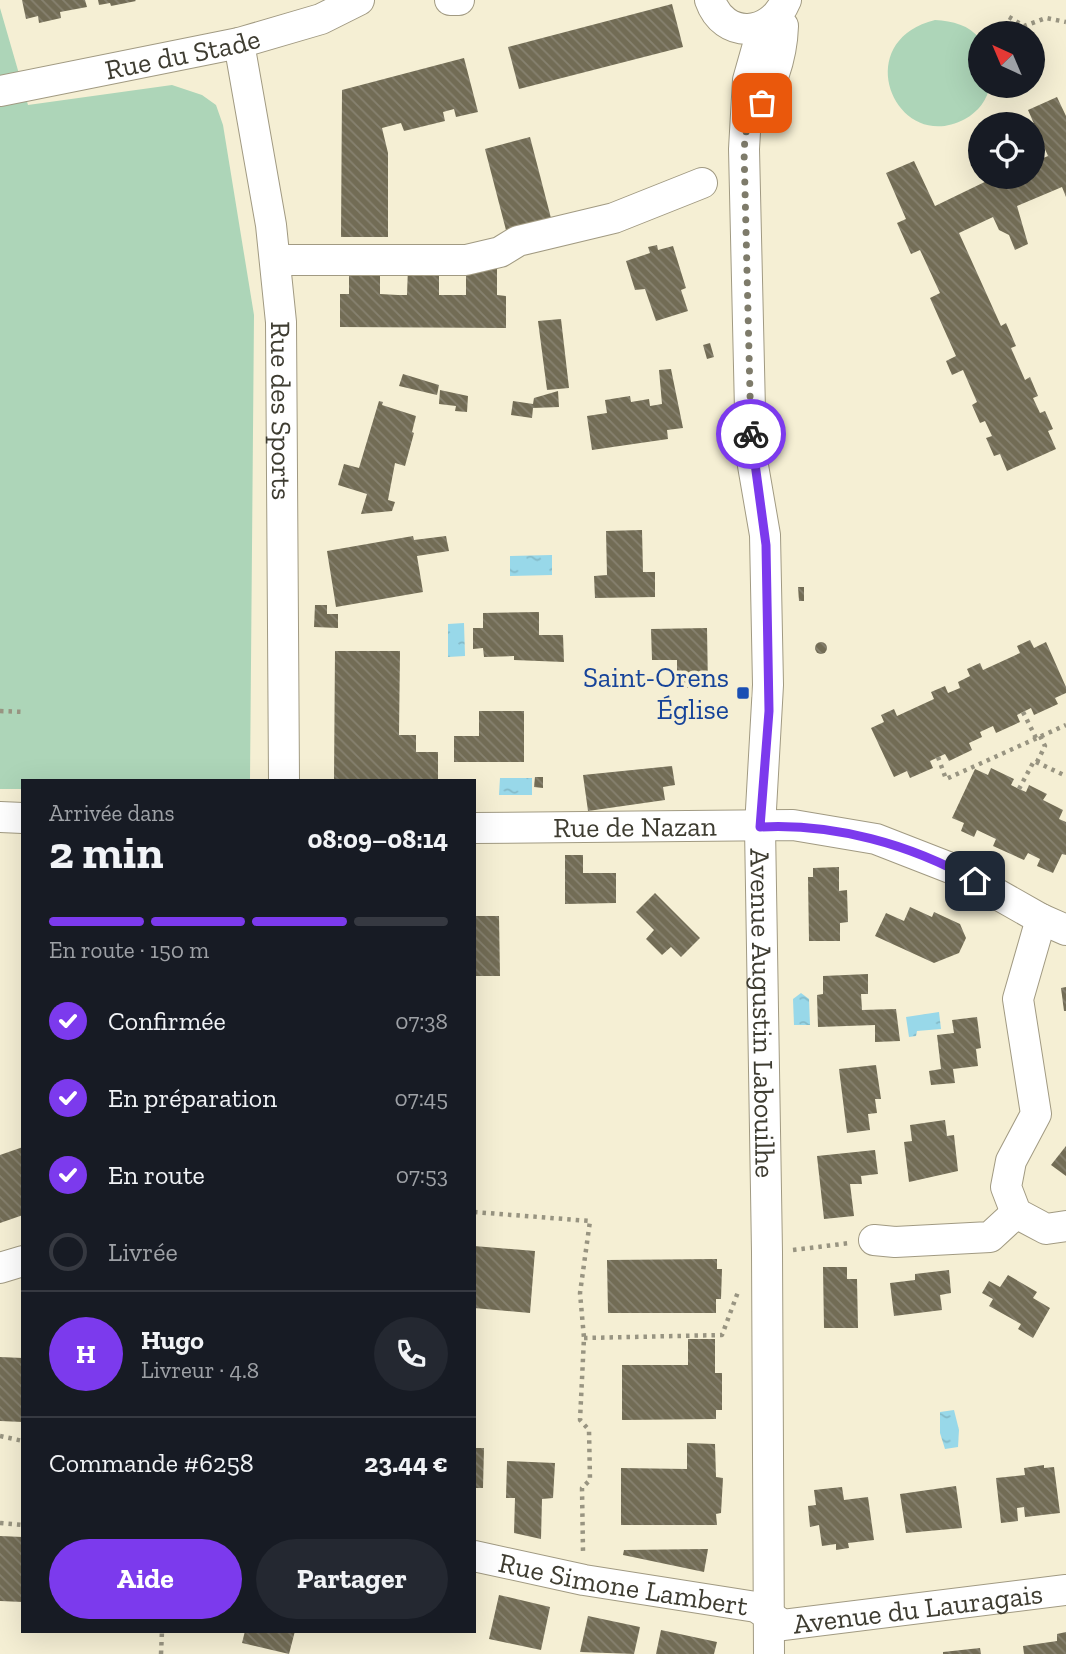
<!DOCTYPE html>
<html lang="fr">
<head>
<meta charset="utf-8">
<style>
  body { margin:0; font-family:"Zilla Slab",serif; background:#242831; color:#f1f3f6; height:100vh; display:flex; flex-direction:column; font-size:26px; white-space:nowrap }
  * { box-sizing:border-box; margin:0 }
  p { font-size:23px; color:#9ea1a6 }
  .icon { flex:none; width:38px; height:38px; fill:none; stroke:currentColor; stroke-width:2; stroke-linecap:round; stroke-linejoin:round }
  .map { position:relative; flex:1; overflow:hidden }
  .drawer { position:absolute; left:21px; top:779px; width:455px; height:854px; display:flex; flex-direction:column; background:#171b24; border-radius:0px; box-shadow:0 7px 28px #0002 }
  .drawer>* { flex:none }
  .needle { width:46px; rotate:316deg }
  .tools { position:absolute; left:968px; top:21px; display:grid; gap:14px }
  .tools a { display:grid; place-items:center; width:77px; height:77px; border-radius:50%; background:#171b24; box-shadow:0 7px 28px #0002; font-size:35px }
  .pin { position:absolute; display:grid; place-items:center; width:60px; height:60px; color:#fff; margin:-30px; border-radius:14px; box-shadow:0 4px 10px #0006 }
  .courier { position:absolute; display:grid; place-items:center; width:70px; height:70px; margin:-35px; border:5px solid #7c3aed; border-radius:50%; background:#fff; color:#222; box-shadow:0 2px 9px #0007 }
  .overview em { font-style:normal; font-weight:800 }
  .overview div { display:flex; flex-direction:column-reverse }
  .overview { display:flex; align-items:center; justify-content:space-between; height:119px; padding:0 28px }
  h1 { font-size:46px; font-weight:800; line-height:52px }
  .bar { display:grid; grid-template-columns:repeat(4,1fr); gap:10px 7px; align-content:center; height:84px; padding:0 28px }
  .bar i { height:9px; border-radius:5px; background:#363941 }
  .bar .active { background:#7c3aed }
  .bar p { grid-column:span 4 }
  .line { display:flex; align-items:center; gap:18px; padding:0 28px; border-top:2px solid #363941 }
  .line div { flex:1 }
  .round { display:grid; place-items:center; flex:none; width:74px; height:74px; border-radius:37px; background:#242831 }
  ol { padding:0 28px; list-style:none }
  li { display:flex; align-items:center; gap:21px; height:77px }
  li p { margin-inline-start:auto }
  li .icon { padding:7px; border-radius:50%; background:#7c3aed; color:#fff; stroke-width:4 }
  li:last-child { color:#9ea1a6 }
  li i { width:38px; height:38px; border:4px solid #363941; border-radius:50% }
  .primary-button { display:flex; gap:14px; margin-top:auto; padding:14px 28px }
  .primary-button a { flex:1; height:80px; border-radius:42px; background:#7c3aed; color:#fff; font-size:28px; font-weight:800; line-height:80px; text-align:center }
  .primary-button a+a { background:#242831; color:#f1f3f6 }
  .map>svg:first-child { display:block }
  .grass { fill:#add5b8 }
  .water { fill:url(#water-ripples) }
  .building { fill:url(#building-back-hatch) }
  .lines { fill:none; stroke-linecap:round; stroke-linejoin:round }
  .minor-casing { stroke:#a19a82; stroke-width:32 }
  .path { stroke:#989481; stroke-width:4.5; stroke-dasharray:3.5 5; stroke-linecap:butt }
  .minor { stroke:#fff; stroke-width:30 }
  .done { stroke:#7e7b6a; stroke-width:7; stroke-dasharray:0 12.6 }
  .route { stroke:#7c3aed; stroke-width:9 }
  .transit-dot { fill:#1a4fb4; stroke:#f5efd4; stroke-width:2.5 }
  .labels { text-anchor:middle; stroke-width:7; stroke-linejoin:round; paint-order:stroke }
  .street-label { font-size:28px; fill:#3e3c31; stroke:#f5efd4 }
  .transit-label { font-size:28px; fill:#164399; stroke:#f5efd4; text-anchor:end }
</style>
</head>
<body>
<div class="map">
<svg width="1066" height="1654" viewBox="0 0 1066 1654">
  <defs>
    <pattern id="water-ripples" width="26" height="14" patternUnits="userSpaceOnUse" patternTransform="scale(1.75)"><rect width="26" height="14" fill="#98d8e9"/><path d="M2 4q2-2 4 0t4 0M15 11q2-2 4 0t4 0" fill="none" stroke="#84bac8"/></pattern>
    <pattern id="building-back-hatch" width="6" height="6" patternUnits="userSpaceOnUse" patternTransform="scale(1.75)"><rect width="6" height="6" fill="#726c55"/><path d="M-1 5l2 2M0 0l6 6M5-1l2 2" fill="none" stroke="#878270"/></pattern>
  </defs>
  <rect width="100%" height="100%" fill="#f5efd4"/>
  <!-- grass -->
  <g class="grass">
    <path d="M0 8 28 105 172 85 202 95 216 105 223 125 254 315 250 780H23V789H0Z"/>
    <path d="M935 20C953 21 969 25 980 39V86H990C987 100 978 112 965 119 897 156 847 42 935 20Z"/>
  </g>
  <!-- water -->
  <g class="water">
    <path d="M552 555V575L510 576V556Z"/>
    <path d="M464 623 465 656 448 657V624Z"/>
    <path d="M500 778H532V795H499Z"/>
    <path d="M801 993 809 999 810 1025H794L793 999Z"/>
    <path d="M939 1012 941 1029 917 1031 916 1036 909 1037 906 1017Z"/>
    <path d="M954 1410 959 1430 958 1447 945 1449 940 1433V1412Z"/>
  </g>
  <!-- building -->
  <g class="building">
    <path d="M22 0H85L87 7 60 12 61 18 39 23 38 16 26 19Z"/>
    <path d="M98 0H135L136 1 111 6 110 3 99 5Z"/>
    <path d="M672 4 683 47 519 89 508 47Z"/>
    <path d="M464 58 478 112 456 117 454 109 443 112 445 121 404 131 401 123 382 128 388 153V237H341L342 90Z"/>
    <path d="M1057 97 1066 116V197L1062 187 1017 206 1028 244 1015 250 1009 235 999 230 993 217 959 233 1001 326 1006 323 1016 346 1011 348 1025 380 1030 377 1038 396 1033 398 1040 413 1045 411 1053 429 1048 431 1056 449 1007 471 1000 454 994 456 986 438 992 436 985 421 980 423 972 405 977 402 963 370 952 375 946 361 956 356 930 298 940 293 920 250 911 254 897 223 906 219 886 173 914 161 935 206 995 177H1032V163L1048 156 1028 110Z"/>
    <path d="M530 137 552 222 507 234 485 149Z"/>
    <path d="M657 245 658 250 673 246 686 288 681 290 688 311 656 321 645 289 635 290 626 261 650 253 648 247Z"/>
    <path d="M349 267H380V294L398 295H407L408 267 439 268V295H466V268H497V295L506 296V328L340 327V294H349Z"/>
    <path d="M561 319 569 388 547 390 538 321Z"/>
    <path d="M710 343 714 357 707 359 703 345Z"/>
    <path d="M671 369 683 428 667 430 668 439 592 450 587 416 607 413 605 400 630 396 631 402 649 399 650 406 662 404 659 370Z"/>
    <path d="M403 374 439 385 437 395 399 386Z"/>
    <path d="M440 390 468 396 467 412 455 411 456 406 439 404Z"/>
    <path d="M558 391 559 407 533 408 532 418 511 415 513 401 533 404 534 398Z"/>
    <path d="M379 401 383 402 382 405 416 416 412 432 414 433 405 466 395 463 388 500 395 502 392 511 361 514 367 494 338 485 344 464 359 468Z"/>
    <path d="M642 530 643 572H655V597L595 598 594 576 607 575 606 531Z"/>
    <path d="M413 536 414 540 446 536 449 551 417 556 423 592 336 607 327 551Z"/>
    <path d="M798 587H804V601H799Z"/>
    <path d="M315 605H327V614H338V628L314 627Z"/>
    <path d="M539 612V635H563L564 662 514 660V656L484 657 483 648 473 649V628H483V613Z"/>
    <path d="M707 628 708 688H677V660H652L651 629Z"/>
    <path d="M1030 640 1034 648 1046 642 1066 687V693L1055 698 1058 704 1034 715 1031 708 1017 715 1020 722 996 733 993 726 980 732 982 737 969 743 972 750 949 761 945 754 930 761 933 768 910 778 907 771 894 777 871 728 884 722 881 715 894 709 897 716 934 699 931 692 945 686 948 693 960 688 958 682 970 676 967 669 980 663 983 670 1020 653 1017 646Z"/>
    <circle cx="821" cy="648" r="6"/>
    <path d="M335 651H400L399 735H416V752H438V780H334Z"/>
    <path d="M479 711H524V762H454V736H479Z"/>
    <path d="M672 766 675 785 663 787 665 800 588 811 583 775Z"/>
    <path d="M991 768 1014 779 1011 785 1019 789 1026 792 1029 785 1047 794 1043 800 1063 810 1059 819 1066 822V855L1062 854 1053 873 1037 866 1040 859 1028 853 1024 860 993 846 996 839 977 830 974 837 961 831 964 823 952 818 975 769 988 775Z"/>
    <path d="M535 777H543V788L534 787Z"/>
    <path d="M565 855H583V873H616V903L565 904Z"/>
    <path d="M839 867V891L847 890 848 922 840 923V941H809L808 877H813V868Z"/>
    <path d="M655 893 700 938 681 957 671 947 662 955 646 939 654 930 636 912Z"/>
    <path d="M910 907 932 917 934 912 960 924 966 938 959 953 934 963 875 936 886 913 904 921Z"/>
    <path d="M474 916H499L500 976H474Z"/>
    <path d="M868 974V994H861L862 1010 896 1009 900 1041 875 1042V1025L818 1027 817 995 823 994V976Z"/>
    <path d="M1066 987V1011H1064L1061 988Z"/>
    <path d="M977 1017 981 1048 976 1049 978 1066 953 1069 955 1083 931 1085 929 1071 941 1069 937 1035 954 1033 952 1020Z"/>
    <path d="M876 1065 881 1099H875L877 1113 868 1114 870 1130 847 1133 839 1069Z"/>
    <path d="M945 1120 947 1136 954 1135 958 1171 909 1182 904 1142 912 1141 910 1125Z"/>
    <path d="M1066 1146V1176L1051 1165Z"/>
    <path d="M23 1147V1215L0 1223V1155Z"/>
    <path d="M875 1150 878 1174 861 1176 862 1184H850L854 1216 824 1219 817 1156Z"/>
    <path d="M474 1246 535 1251 530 1313 474 1308Z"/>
    <path d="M717 1259V1269H722L721 1299H716V1313H608L607 1260Z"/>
    <path d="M823 1267H847V1279H857L858 1328H824Z"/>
    <path d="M949 1270 951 1293 940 1295 942 1310 894 1316 890 1283 915 1280V1274Z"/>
    <path d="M1008 1275 1037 1292 1033 1298 1050 1308 1033 1338 1018 1329 1021 1324 989 1306 993 1299 982 1293 989 1281 1000 1287Z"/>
    <path d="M688 1339H715V1373H722V1410H716V1419L622 1420V1365H688Z"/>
    <path d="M0 1357 23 1358V1422L0 1421Z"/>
    <path d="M687 1443 715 1444 716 1477 723 1478 721 1513 716 1514 717 1525H621V1468L687 1469Z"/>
    <path d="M474 1448H484L483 1488H474Z"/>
    <path d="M507 1461 555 1463 553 1498 542 1499 541 1539 514 1533 515 1498H506Z"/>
    <path d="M1044 1465V1468L1054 1467 1060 1513 1025 1517 1024 1507 1017 1508 1018 1521 1001 1523 996 1478 1025 1475 1024 1468Z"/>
    <path d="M956 1486 962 1528 906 1533 900 1494Z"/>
    <path d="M842 1487 844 1500 868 1497 874 1540 848 1543 849 1548 836 1550V1544L822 1546 819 1525 810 1527 808 1506 816 1505 814 1490Z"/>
    <path d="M0 1536 23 1537V1602L0 1601Z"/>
    <path d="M708 1549 704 1572 623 1555 624 1550Z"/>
    <path d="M499 1595 550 1607 541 1650 489 1639Z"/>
    <path d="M588 1616 640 1627 634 1654 580 1652Z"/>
    <path d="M661 1630 717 1642 714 1654H656Z"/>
    <path d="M245 1631H295L289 1654 242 1643Z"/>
    <path d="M1066 1632V1654H1024L1023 1646 1057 1641V1634Z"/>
    <path d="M980 1648 981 1654H943V1652Z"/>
  </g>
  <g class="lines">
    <defs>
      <g id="minor">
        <path d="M450 0H459"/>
        <path d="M710 0C724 40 771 37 786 0"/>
        <path id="s1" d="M763 27 748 80 744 149 751 454 765 535 768 685 760 827 767 1252 769 1654"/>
        <path id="s2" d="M239 43 271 225 281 322 284 780"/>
        <path id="s3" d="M0 91 239 43 321 19 359 0"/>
        <path d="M751 119C770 92 782 59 783 26L775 19"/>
        <path d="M275 260H466L500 252 518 241 614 218 702 183"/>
        <path d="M0 817 23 818"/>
        <path id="s4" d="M474 828 793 825 876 839 953 869 1041 919 1066 930"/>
        <path d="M1041 919 1018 999 1036 1114 1011 1161 1006 1187 1016 1213 1046 1229 1066 1226"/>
        <path d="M874 1240 895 1242 990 1237 1016 1213"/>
        <path d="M0 1268 23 1261"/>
        <path id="s5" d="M474 1556 584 1580 756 1607 783 1625 1066 1590"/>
      </g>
    </defs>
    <!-- minor casing -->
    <use href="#minor" class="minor-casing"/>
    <!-- path -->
    <g class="path">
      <path d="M1009 17 1024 26 1046 18 1066 22"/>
      <path d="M0 711 24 712"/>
      <path d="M1023 712 1036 738"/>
      <path d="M938 757 946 779 1066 725"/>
      <path d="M1037 762 1045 746 1040 736"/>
      <path d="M1019 789 1034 761 1066 776"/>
      <path d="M474 1212 590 1221 580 1293 584 1338 580 1420 589 1430 590 1480 582 1488 583 1551"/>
      <path d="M793 1250 850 1243"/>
      <path d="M584 1338 722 1335 738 1292"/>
      <path d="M0 1436 23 1441"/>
      <path d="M0 1523 23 1525"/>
      <path d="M161 1654 162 1631"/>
    </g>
    <!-- minor -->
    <use href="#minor" class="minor"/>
  </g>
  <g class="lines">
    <!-- done -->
    <path class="done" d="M751 434 744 149 747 125 762 103"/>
    <!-- route -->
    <path class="route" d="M751 434 766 545 769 711 760 827C833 823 911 844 975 881"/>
  </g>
  <!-- markers -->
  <rect class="transit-dot" x="736" y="686" width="14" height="14" rx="3.5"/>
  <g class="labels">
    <!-- street labels -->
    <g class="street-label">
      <text dy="10" stroke="none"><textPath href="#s3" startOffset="186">Rue du Stade</textPath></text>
      <text dy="10" stroke="none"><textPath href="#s2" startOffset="371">Rue des Sports</textPath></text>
      <text dy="10" stroke="none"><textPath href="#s4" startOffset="161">Rue de Nazan</textPath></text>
      <text dy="10" stroke="none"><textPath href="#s1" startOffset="990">Avenue Augustin Labouilhe</textPath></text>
      <text dy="10" stroke="none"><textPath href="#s5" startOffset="152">Rue Simone Lambert</textPath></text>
      <text dy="10" stroke="none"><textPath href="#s5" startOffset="455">Avenue du Lauragais</textPath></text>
    </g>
    <!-- transit labels -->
    <g class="transit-label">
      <text x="729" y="687">Saint-Orens<tspan x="729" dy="32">Église</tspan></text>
    </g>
  </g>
</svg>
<div class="tools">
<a><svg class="needle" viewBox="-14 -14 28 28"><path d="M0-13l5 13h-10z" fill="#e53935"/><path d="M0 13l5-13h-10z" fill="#9ea1a6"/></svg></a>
<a><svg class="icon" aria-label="locate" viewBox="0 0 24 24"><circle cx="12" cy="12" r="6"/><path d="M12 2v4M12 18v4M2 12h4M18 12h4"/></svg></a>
</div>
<div class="pin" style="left:762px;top:103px;background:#ea580c"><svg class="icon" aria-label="bag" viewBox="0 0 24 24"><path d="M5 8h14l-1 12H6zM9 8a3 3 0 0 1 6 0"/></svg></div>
<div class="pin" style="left:975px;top:881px;background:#1f2937"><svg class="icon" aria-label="home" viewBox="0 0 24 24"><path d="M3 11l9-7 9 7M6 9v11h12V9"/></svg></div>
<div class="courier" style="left:751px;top:434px"><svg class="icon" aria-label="bike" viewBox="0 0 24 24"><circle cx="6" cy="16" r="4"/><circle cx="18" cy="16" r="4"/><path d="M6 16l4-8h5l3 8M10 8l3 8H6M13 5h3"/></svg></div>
<section class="drawer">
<div class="overview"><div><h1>2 min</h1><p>Arrivée dans</p></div><em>08:09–08:14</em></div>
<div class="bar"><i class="active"></i><i class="active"></i><i class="active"></i><i></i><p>En route · 150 m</p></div>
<ol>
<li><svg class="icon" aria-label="check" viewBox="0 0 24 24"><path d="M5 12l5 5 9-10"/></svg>Confirmée<p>07:38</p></li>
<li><svg class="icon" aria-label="check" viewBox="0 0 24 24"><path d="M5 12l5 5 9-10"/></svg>En préparation<p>07:45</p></li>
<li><svg class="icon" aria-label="check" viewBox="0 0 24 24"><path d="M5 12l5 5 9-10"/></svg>En route<p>07:53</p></li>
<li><i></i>Livrée</li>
</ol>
<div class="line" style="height:126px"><b class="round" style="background:#7c3aed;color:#fff">H</b><div><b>Hugo</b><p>Livreur · 4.8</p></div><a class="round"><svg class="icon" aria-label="phone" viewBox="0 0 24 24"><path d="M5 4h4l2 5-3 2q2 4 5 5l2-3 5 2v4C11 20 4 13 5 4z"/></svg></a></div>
<div class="line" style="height:91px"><div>Commande #6258</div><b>23.44 €</b></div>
<div class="primary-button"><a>Aide</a><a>Partager</a></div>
</section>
</div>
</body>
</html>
